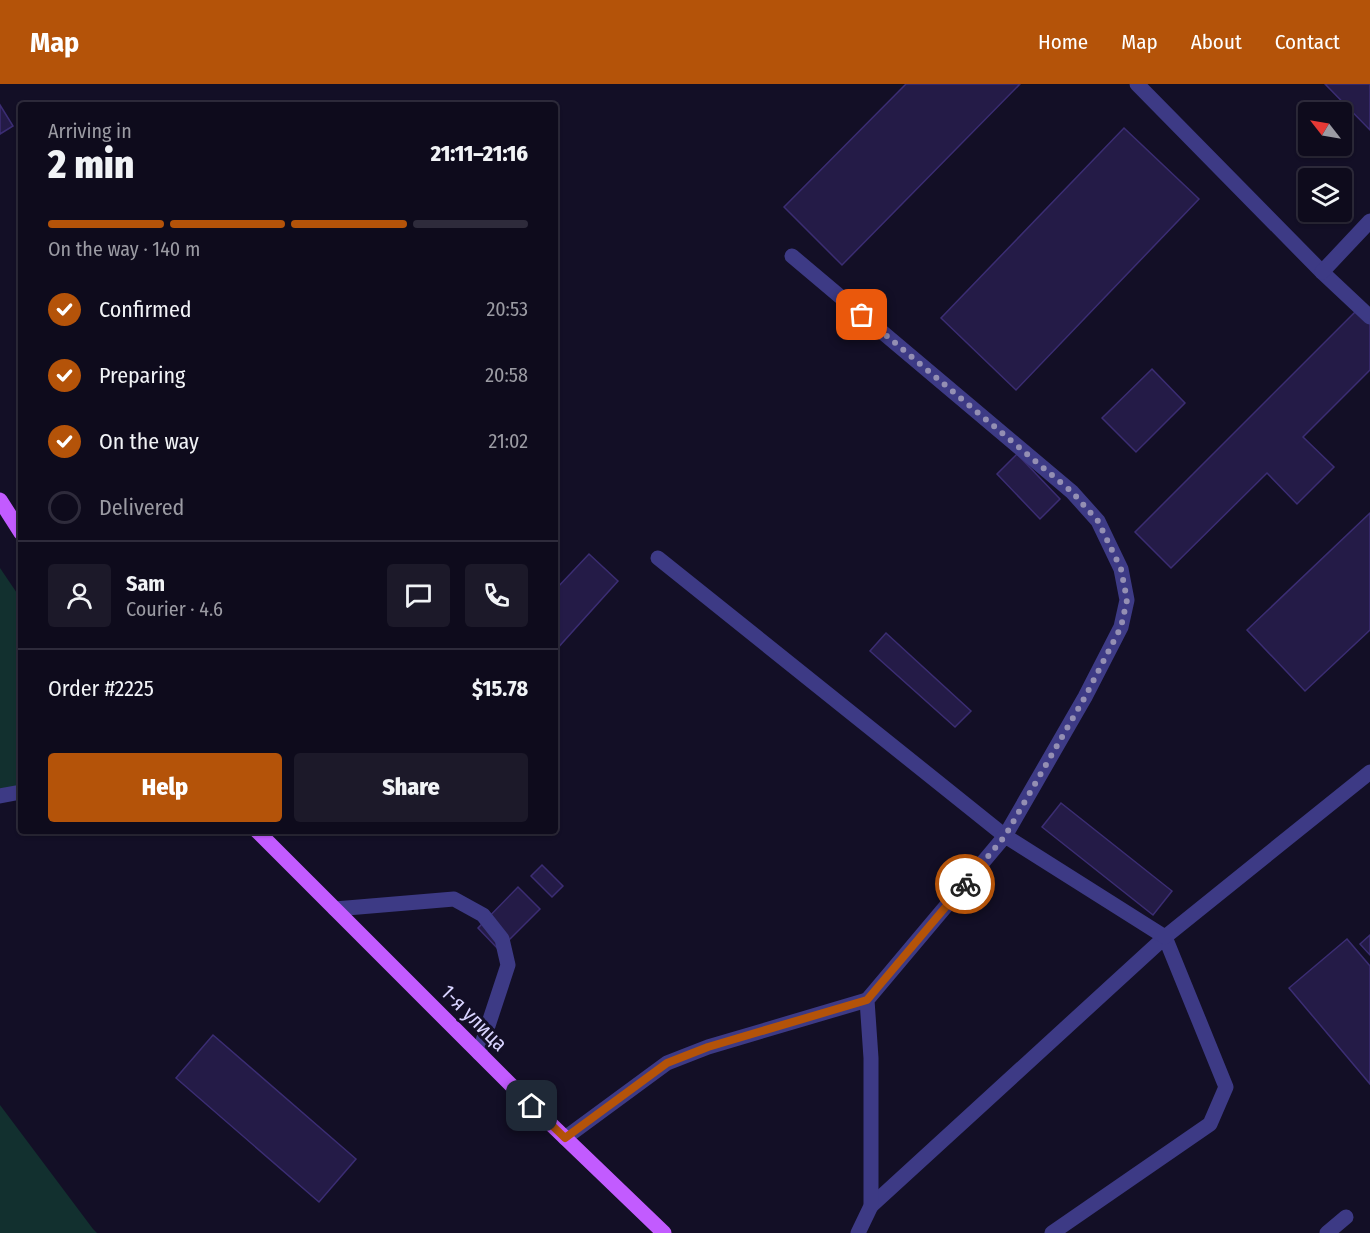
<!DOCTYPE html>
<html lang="en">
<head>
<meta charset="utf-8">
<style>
  body { margin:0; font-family:"Fira Sans Condensed",sans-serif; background:#1c1929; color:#f1f3f6; height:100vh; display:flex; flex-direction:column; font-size:22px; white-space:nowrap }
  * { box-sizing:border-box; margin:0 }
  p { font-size:20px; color:#9b9ba3 }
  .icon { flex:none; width:33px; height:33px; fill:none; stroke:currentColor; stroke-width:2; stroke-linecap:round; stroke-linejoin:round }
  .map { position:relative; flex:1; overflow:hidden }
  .drawer { position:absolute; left:18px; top:18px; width:540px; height:732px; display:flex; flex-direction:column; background:#0e0b1c; border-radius:6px; box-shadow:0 2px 4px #0004,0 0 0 2px #2e2b3b }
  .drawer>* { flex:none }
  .needle { width:39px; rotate:301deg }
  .tools { position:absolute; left:1298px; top:18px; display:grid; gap:12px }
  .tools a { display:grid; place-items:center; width:54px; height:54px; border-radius:6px; background:#0e0b1c; box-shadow:0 2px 4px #0004,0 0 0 2px #2e2b3b; font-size:30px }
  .pin { position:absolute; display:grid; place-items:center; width:51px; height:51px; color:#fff; margin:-26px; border-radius:12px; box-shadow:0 3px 9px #0006 }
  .courier { position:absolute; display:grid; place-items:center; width:60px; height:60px; margin:-30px; border:4px solid #b45309; border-radius:50%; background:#fff; color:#222; box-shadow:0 2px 8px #0007 }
  .headline em { font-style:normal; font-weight:800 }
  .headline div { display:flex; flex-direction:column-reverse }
  .headline { display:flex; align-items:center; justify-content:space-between; height:102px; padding:0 30px }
  h1 { font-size:39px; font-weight:800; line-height:45px }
  .bar { display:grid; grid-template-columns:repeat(4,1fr); gap:9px 6px; align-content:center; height:72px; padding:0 30px }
  .bar i { height:8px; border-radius:4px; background:#2e2b3b }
  .bar .selected { background:#b45309 }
  .bar p { grid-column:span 4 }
  .line { display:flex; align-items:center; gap:15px; padding:0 30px; border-top:2px solid #2e2b3b }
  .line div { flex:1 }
  .round { display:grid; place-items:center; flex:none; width:63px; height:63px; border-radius:6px; background:#1c1929 }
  ol { padding:0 30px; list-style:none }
  li { display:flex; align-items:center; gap:18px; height:66px }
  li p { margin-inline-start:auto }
  li .icon { padding:6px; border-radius:50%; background:#b45309; color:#fff; stroke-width:4 }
  li:last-child { color:#9b9ba3 }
  li i { width:33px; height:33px; border:3px solid #2e2b3b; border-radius:50% }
  .cta { display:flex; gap:12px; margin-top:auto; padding:12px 30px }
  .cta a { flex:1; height:69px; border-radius:6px; background:#b45309; color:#fff; font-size:24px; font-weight:800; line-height:69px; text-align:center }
  .cta a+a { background:#1c1929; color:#f1f3f6 }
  header { display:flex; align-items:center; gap:36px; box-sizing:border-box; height:84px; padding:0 30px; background:#b45309; color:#fff }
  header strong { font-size:28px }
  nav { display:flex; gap:33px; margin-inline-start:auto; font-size:21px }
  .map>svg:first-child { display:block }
  .green { fill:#12302f }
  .building { fill:#241b47; stroke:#3b2d73; stroke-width:1.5 }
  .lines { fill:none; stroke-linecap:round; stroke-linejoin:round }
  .minor { stroke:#3d3a85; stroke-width:15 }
  .major { stroke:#c25bff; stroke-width:15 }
  .done { stroke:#948fb3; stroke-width:6; stroke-dasharray:0 10.8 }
  .route { stroke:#b45309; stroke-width:8 }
  .labels { text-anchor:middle; stroke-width:6; stroke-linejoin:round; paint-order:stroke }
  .street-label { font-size:21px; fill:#d9d4ff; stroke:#130f26 }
</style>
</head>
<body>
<header>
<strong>Map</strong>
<nav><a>Home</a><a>Map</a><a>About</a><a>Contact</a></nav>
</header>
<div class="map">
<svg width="1370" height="1149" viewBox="0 0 1370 1149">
  <rect width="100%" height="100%" fill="#130f26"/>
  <!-- green -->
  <g class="green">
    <path d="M0 484 21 515V708L0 717Z"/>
    <path d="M0 1021 93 1145 97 1149H0Z"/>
  </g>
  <!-- building -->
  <g class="building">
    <path d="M906 0H1020L842 181 784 123Z"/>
    <path d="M1325 0H1370V46Z"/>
    <path d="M0 21 13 42 0 50Z"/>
    <path d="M1124 44 1199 115 1016 306 941 234Z"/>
    <path d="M1358 225 1370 237V286L1303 353 1334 383 1297 420 1267 389 1171 484 1135 448Z"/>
    <path d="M1152 285 1185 319 1136 368 1102 334Z"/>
    <path d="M1017 370 1060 415 1040 435 997 390Z"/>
    <path d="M1370 429V546L1305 607 1247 546Z"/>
    <path d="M589 470 618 497 555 567V506Z"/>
    <path d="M886 549 971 627 955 643 870 567Z"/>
    <path d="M1061 719 1172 807 1153 831 1042 743Z"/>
    <path d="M542 781 563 802 552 813 531 792Z"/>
    <path d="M518 803 540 825 499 866 478 844Z"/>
    <path d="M1370 851V871L1360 860Z"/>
    <path d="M1347 855 1370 882V1000L1289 904Z"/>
    <path d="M213 951 356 1075 319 1118 176 994Z"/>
  </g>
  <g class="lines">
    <!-- minor -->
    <g class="minor">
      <path d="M1137 0 1322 188 1370 233"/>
      <path d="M1322 188 1370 137"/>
      <path d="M658 474 1005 752 1085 613 1121 543 1127 516 1121 485 1098 437 1072 408 792 172"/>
      <path d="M0 712 21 708"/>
      <path d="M335 825 454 815 483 831 502 855 508 881 479 969"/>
      <path d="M565 1054 667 979 708 963 867 916"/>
      <path d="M871 1122 1165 853 1226 1003 1210 1040 1052 1149"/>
      <path d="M858 1149 871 1122V974L867 916 1005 752 1165 853 1370 688"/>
      <path d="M1327 1149 1346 1133"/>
    </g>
    <!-- major -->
    <g class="major">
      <path d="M0 416 21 449"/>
      <path d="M257 747 532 1022 664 1149"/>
    </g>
  </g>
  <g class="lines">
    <!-- done -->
    <path class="done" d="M862 231 1072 408 1098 437 1121 485 1127 516 1121 543 1085 613 1005 752 965 800"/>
    <!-- route -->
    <path class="route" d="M532 1022 565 1054 667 979 708 963 867 916 965 800"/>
  </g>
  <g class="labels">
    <!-- street labels -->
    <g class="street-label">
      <text transform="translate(474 934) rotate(45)" y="7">1-я улица</text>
    </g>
  </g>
</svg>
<div class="tools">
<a><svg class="needle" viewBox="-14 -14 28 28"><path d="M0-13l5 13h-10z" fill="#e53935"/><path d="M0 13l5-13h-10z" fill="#9b9ba3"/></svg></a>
<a><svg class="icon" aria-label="layers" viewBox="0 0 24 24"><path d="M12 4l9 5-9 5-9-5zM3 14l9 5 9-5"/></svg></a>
</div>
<div class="pin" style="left:862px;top:231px;background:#ea580c"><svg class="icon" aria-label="bag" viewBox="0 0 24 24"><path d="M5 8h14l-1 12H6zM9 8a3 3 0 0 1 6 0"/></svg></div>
<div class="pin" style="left:532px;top:1022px;background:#1f2937"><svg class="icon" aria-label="home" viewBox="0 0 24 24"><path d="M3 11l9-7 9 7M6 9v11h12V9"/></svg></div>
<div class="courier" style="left:965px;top:800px"><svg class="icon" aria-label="bike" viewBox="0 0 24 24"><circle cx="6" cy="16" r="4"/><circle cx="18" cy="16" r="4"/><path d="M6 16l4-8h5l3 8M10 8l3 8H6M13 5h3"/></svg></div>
<section class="drawer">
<div class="headline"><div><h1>2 min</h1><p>Arriving in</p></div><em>21:11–21:16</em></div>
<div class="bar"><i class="selected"></i><i class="selected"></i><i class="selected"></i><i></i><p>On the way · 140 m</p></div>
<ol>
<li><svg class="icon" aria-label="check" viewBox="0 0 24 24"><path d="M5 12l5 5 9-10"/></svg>Confirmed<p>20:53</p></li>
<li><svg class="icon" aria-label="check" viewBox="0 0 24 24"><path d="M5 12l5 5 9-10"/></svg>Preparing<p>20:58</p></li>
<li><svg class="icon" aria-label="check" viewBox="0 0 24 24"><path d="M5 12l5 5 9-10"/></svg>On the way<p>21:02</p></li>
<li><i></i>Delivered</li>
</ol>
<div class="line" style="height:108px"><a class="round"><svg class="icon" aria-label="person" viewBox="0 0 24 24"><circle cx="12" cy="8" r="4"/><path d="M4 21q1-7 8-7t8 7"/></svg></a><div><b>Sam</b><p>Courier · 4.6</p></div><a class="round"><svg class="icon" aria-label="chat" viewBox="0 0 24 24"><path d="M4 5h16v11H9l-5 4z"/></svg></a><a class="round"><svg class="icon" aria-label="phone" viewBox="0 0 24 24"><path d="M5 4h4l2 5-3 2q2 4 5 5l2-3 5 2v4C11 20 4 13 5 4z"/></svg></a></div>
<div class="line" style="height:78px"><div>Order #2225</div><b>$15.78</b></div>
<div class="cta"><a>Help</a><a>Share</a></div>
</section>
</div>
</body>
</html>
